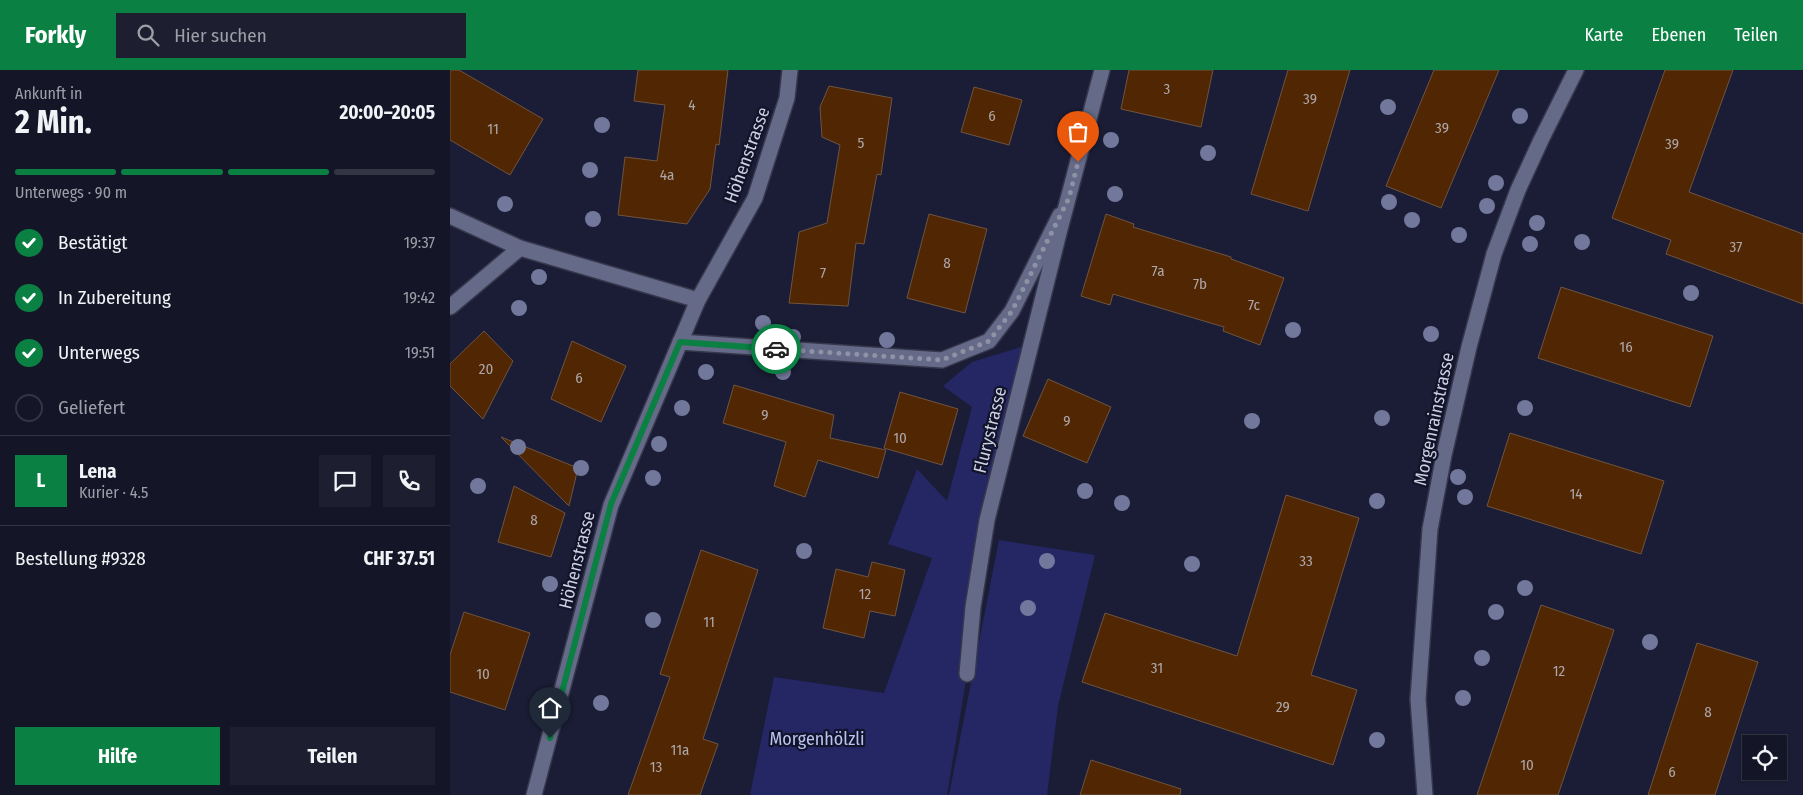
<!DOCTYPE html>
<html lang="de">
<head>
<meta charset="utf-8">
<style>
  body { margin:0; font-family:"Fira Sans Condensed",sans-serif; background:#1d1f30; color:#f1f3f6; height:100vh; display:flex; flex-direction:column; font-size:19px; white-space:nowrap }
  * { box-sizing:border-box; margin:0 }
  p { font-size:16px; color:#9d9fa8 }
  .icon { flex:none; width:28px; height:28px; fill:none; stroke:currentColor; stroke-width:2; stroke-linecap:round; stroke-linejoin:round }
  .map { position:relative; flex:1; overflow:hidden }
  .side { display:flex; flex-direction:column; background:#141628; width:450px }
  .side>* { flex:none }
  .controls { position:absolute; left:1292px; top:665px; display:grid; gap:10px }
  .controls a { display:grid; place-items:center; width:45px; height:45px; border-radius:0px; background:#141628; box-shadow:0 1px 4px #0004,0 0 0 1px #333545; font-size:25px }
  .pin { position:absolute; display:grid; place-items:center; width:42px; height:42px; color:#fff; margin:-51px -21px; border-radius:50% 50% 50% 0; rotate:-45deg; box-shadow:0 0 5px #0007 }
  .pin .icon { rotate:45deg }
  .courier { position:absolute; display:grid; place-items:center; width:50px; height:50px; margin:-25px; border:4px solid #0b8043; border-radius:50%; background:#fff; color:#222; box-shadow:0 1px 6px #0007 }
  .overview em { font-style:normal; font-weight:700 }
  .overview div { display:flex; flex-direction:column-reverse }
  .overview { display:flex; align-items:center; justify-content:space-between; height:85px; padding:0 15px }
  h1 { font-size:32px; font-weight:700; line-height:38px }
  .bar { display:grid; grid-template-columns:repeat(4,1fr); gap:8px 5px; align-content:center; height:60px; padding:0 15px }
  .bar i { height:6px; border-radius:4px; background:#333545 }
  .bar .active { background:#0b8043 }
  .bar p { grid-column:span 4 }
  .line { display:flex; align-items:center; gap:12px; padding:0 15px; border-top:1px solid #333545 }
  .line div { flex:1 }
  .round { display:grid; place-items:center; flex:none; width:52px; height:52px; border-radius:0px; background:#1d1f30 }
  ol { padding:0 15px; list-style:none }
  li { display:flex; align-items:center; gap:15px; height:55px }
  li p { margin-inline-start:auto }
  li .icon { padding:5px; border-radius:50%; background:#0b8043; color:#fff; stroke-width:4 }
  li:last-child { color:#9d9fa8 }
  li i { width:28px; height:28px; border:2px solid #333545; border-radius:50% }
  .primary-button { display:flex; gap:10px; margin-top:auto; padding:10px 15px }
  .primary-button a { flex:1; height:58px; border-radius:0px; background:#0b8043; color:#fff; font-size:20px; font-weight:700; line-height:58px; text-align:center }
  .primary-button a+a { background:#1d1f30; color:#f1f3f6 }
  header { display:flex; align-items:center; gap:30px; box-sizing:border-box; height:70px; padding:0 25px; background:#0b8043; color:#fff }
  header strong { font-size:24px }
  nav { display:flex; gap:28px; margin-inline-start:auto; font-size:18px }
  .search { width:350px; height:45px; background:#1d1f30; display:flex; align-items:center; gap:12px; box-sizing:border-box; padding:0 18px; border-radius:0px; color:#9d9fa8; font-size:19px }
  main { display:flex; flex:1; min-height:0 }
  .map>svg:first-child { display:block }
  .green { fill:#252764 }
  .building { fill:#502702; stroke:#6f5441 }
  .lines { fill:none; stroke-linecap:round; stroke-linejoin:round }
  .lane-casing { stroke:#36374c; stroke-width:18 }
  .street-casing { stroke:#36374c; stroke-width:18 }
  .lane { stroke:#656a88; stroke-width:15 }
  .street { stroke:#656a88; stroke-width:15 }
  .tree { fill:#72789b }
  .done { stroke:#8f92a5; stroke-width:5; stroke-dasharray:0 9 }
  .route { stroke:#0b8043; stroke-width:6 }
  .labels { text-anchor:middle; stroke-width:4.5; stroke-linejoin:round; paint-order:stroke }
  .number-label { font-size:15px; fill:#aea6aa }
  .street-label { font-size:18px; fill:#ced1e2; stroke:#11142b }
  .park-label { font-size:18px; fill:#bac2ef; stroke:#11142b }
</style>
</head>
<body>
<header>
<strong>Forkly</strong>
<div class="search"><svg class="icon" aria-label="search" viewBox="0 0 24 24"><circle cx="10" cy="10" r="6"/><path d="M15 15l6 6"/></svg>Hier suchen</div>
<nav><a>Karte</a><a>Ebenen</a><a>Teilen</a></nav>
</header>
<main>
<section class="side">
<div class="overview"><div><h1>2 Min.</h1><p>Ankunft in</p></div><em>20:00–20:05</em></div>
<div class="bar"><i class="active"></i><i class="active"></i><i class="active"></i><i></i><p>Unterwegs · 90 m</p></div>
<ol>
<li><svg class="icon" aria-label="check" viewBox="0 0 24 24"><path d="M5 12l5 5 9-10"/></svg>Bestätigt<p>19:37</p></li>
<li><svg class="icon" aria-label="check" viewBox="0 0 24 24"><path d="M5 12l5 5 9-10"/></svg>In Zubereitung<p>19:42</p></li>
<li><svg class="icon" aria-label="check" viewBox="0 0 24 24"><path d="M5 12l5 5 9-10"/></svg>Unterwegs<p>19:51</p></li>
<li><i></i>Geliefert</li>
</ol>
<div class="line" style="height:90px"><b class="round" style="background:#0b8043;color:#fff">L</b><div><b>Lena</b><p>Kurier · 4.5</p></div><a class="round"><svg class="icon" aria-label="chat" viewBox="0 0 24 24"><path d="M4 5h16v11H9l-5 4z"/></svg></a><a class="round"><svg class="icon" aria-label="phone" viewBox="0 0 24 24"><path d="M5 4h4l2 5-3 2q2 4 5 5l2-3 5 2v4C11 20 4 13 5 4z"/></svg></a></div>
<div class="line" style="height:65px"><div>Bestellung #9328</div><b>CHF 37.51</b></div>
<div class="primary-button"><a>Hilfe</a><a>Teilen</a></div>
</section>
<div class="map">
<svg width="1353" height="725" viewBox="0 0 1353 725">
  <rect width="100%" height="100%" fill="#1a1d35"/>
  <!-- green -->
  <g class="green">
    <path d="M581 274 537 450 517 604 497 725H300L324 607 434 623 482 488 438 474 467 399 497 431 522 337 493 316 522 292Z"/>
    <path d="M549 470 645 485 608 636 597 725H499Z"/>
  </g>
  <!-- building -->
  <g class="building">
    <path d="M0 0H9L93 49 60 105 0 70Z"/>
    <path d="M188 0H278L269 75 266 74 260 119 237 154 168 145 175 87 207 91 215 35 184 31Z"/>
    <path d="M679 0H763L751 57 671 39Z"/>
    <path d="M838 0H900L858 141 801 124Z"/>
    <path d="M984 0H1049L991 138 936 116Z"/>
    <path d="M1215 0H1283L1239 122 1353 164V234L1216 184 1221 170 1162 148Z"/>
    <path d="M379 16 442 28 431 105 427 104 414 174 406 173 398 236 339 233 349 162 377 153 390 75 372 67 370 37Z"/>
    <path d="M524 17 572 30 559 75 511 62Z"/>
    <path d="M479 144 537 159 515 243 457 228Z"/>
    <path d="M656 144 684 154 683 157 781 187V189L834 208 810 275 773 261 774 257 663 224 660 235 631 226Z"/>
    <path d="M1111 217 1263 266 1240 337 1088 288Z"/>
    <path d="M34 261 63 291 33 349 0 316V294Z"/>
    <path d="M122 271 176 296 151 352 101 329Z"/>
    <path d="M598 309 661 337 637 393 573 366Z"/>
    <path d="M284 315 384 345 380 368 436 380 428 408 368 390 355 427 324 416 336 372 273 353Z"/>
    <path d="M450 322 508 339 492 395 434 378Z"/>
    <path d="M1060 363 1214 411 1191 484 1037 436Z"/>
    <path d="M51 367 128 398 119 436Z"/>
    <path d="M64 416 115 443 101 487 48 472Z"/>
    <path d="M836 425 909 448 861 605 907 620 883 695 632 612 655 543 787 586Z"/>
    <path d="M251 480 308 500 253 669 268 674 250 725H178L220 607 210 604Z"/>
    <path d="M422 492 455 500 445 546 420 541 414 568 373 558 386 499 418 507Z"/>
    <path d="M1091 535 1164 560 1108 725H1027Z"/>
    <path d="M14 542 80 563 55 640 0 622V585Z"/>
    <path d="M1247 573 1308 592 1265 725H1198Z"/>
    <path d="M641 690 731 719 730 725H630Z"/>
  </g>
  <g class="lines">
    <defs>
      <path id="lane" d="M230 272 492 290 539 271 562 241 610 145"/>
      <g id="street">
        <path d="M0 146 70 178 248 230"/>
        <path d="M0 237 70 178"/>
        <path d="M517 604 523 537 537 450 609 163 652 0"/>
        <path d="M84 725 161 435 248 230 305 128 337 28 340 0"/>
        <path d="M975 725 968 629 980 459 994 385 1019 277 1044 184 1068 120 1091 70 1126 0"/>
      </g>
    </defs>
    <!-- lane casing -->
    <use href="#lane" class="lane-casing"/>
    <!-- street casing -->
    <use href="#street" class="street-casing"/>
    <!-- lane -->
    <use href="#lane" class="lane"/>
    <!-- street -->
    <use href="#street" class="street"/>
  </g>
  <!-- trees -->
  <g class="tree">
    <circle cx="938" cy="37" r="8"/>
    <circle cx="1070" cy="46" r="8"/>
    <circle cx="152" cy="55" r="8"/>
    <circle cx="661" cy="70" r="8"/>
    <circle cx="758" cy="83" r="8"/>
    <circle cx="140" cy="100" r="8"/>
    <circle cx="1046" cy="113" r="8"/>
    <circle cx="665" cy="124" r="8"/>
    <circle cx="939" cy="132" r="8"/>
    <circle cx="55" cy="134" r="8"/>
    <circle cx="1037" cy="136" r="8"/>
    <circle cx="143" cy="149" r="8"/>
    <circle cx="962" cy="150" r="8"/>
    <circle cx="1087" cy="153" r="8"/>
    <circle cx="1009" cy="165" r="8"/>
    <circle cx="1132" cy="172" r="8"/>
    <circle cx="1080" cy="174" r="8"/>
    <circle cx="89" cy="207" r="8"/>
    <circle cx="1241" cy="223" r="8"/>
    <circle cx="69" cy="238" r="8"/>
    <circle cx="313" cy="253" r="8"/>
    <circle cx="843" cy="260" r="8"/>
    <circle cx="981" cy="264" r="8"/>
    <circle cx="343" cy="267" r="8"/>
    <circle cx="437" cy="270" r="8"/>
    <circle cx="256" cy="302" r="8"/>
    <circle cx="333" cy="302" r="8"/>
    <circle cx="232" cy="338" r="8"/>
    <circle cx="1075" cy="338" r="8"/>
    <circle cx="932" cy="348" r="8"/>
    <circle cx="802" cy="351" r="8"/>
    <circle cx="209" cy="374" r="8"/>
    <circle cx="68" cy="377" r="8"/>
    <circle cx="131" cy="398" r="8"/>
    <circle cx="1008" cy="407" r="8"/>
    <circle cx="203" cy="408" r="8"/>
    <circle cx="28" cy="416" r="8"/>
    <circle cx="635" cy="421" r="8"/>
    <circle cx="1015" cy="427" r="8"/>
    <circle cx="927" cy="431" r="8"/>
    <circle cx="672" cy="433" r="8"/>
    <circle cx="354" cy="481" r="8"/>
    <circle cx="597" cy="491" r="8"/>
    <circle cx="742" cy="494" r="8"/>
    <circle cx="100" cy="514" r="8"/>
    <circle cx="1075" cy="518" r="8"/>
    <circle cx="578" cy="538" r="8"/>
    <circle cx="1046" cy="542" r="8"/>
    <circle cx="203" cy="550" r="8"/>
    <circle cx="1200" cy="572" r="8"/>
    <circle cx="1032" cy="588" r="8"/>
    <circle cx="1013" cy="628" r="8"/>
    <circle cx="151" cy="633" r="8"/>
    <circle cx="927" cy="670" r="8"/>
  </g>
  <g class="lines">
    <!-- done -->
    <path class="done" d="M326 279 492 290 539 271 562 241 619 128 628 92"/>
    <!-- route -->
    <path class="route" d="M100 668 161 434 230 272 326 279"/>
  </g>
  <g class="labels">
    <!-- number labels -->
    <g class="number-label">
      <text x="717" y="24">3</text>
      <text x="860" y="34">39</text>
      <text x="242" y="40">4</text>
      <text x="542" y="51">6</text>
      <text x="992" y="63">39</text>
      <text x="43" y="64">11</text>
      <text x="411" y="78">5</text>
      <text x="1222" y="79">39</text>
      <text x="217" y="110">4a</text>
      <text x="1286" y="182">37</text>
      <text x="497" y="198">8</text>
      <text x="708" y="206">7a</text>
      <text x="373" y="208">7</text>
      <text x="750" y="219">7b</text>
      <text x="804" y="240">7c</text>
      <text x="1176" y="282">16</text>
      <text x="36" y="304">20</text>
      <text x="129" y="313">6</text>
      <text x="315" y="350">9</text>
      <text x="617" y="356">9</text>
      <text x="450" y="373">10</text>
      <text x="1126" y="429">14</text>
      <text x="84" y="455">8</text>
      <text x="856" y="496">33</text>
      <text x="415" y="529">12</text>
      <text x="259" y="557">11</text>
      <text x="707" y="603">31</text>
      <text x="1109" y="606">12</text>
      <text x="33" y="609">10</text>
      <text x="833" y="642">29</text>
      <text x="1258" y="647">8</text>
      <text x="230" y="685">11a</text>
      <text x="1077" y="700">10</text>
      <text x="206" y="702">13</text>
      <text x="1222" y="707">6</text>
    </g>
    <!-- street labels -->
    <g class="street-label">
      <text transform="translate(297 85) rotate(-70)" y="6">Höhenstrasse</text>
      <text transform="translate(984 349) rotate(-78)" y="6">Morgenrainstrasse</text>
      <text transform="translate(540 360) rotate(-76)" y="6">Flurystrasse</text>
      <text transform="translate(127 490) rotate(-76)" y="6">Höhenstrasse</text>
    </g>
    <!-- park labels -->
    <g class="park-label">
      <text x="367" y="675">Morgenhölzli</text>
    </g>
  </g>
</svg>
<div class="controls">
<a><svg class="icon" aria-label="locate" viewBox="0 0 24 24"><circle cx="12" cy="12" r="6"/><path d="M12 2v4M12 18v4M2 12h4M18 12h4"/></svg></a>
</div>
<div class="pin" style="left:628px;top:92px;background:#ea580c"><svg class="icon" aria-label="bag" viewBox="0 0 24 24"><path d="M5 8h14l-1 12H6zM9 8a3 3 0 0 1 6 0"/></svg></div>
<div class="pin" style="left:100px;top:668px;background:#1f2937"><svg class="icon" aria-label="home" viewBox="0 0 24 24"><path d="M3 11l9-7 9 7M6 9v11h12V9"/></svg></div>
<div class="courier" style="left:326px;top:279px"><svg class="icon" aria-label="car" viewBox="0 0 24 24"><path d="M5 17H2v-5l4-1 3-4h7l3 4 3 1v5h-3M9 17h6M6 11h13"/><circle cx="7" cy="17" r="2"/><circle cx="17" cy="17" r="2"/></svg></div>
</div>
</main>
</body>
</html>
